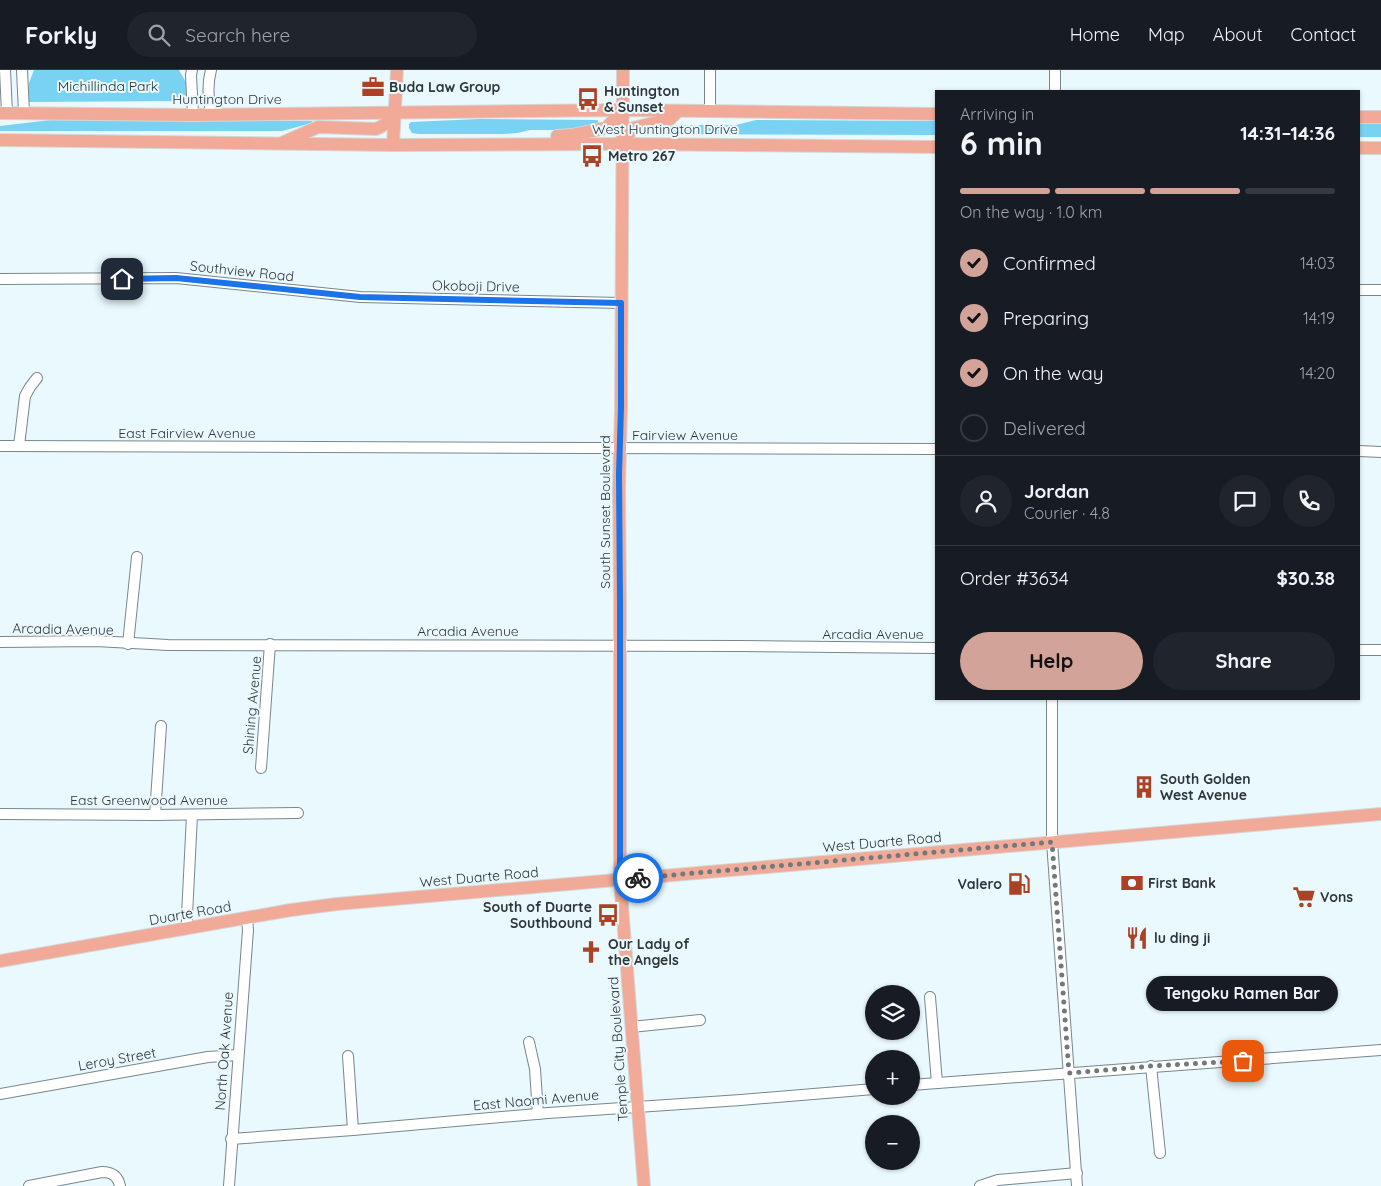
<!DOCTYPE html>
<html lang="en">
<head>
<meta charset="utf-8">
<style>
  body { margin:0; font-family:Quicksand,sans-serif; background:#20242c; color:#f1f3f6; height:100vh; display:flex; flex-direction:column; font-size:19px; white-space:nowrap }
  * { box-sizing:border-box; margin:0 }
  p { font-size:16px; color:#9ea1a6 }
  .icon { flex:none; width:28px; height:28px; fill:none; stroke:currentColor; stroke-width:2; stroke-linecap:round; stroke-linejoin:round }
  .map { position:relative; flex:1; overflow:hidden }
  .side { position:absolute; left:935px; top:20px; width:425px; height:610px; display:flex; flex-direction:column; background:#171b24; border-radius:0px; box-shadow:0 1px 4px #0004 }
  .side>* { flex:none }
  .fabs { position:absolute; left:865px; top:915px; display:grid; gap:10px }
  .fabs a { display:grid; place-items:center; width:55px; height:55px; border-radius:50%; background:#171b24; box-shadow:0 1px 4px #0004; font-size:25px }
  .pin { position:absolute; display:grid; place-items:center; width:42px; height:42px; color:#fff; margin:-21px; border-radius:10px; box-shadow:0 2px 8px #0006 }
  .courier { position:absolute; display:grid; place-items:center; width:50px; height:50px; margin:-25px; border:4px solid #1a73e8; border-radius:50%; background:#fff; color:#222; box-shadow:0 1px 6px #0007 }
  .bubble { position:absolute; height:35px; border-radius:18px; background:#171b24; box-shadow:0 1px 4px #0004; font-size:16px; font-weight:700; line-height:35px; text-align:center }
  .overview em { font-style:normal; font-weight:700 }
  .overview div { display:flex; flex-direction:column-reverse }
  .overview { display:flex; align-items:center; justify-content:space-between; height:85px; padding:0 25px }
  h1 { font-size:32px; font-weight:700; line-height:38px }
  .bar { display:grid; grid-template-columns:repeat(4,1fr); gap:8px 5px; align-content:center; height:60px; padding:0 25px }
  .bar i { height:6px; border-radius:4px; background:#363941 }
  .bar .current { background:#d2a398 }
  .bar p { grid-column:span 4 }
  .line { display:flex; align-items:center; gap:12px; padding:0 25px; border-top:1px solid #363941 }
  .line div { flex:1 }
  .round { display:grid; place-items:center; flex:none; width:52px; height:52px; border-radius:26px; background:#20242c }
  ol { padding:0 25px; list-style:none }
  li { display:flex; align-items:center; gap:15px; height:55px }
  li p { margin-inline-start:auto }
  li .icon { padding:5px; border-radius:50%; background:#d2a398; color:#111; stroke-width:4 }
  li:last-child { color:#9ea1a6 }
  li i { width:28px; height:28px; border:2px solid #363941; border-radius:50% }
  .primary-button { display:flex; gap:10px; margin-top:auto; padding:10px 25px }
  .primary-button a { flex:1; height:58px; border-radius:30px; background:#d2a398; color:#111; font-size:20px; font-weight:700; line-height:58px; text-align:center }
  .primary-button a+a { background:#20242c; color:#f1f3f6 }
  header { display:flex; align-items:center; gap:30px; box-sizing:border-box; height:70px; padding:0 25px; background:#171b24; border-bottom:1px solid #363941 }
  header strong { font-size:24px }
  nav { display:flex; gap:28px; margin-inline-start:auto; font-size:18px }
  .search { width:350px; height:45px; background:#20242c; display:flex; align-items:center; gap:12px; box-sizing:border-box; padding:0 18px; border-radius:28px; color:#9ea1a6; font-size:19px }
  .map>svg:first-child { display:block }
  .green { fill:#7ad2f2 }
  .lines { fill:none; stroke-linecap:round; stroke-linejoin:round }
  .minor-casing { stroke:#77878d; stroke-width:12 }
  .major-casing { stroke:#d5d7d7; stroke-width:14 }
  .minor { stroke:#fff; stroke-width:10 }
  .major { stroke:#f1aa97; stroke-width:12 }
  .done { stroke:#707a7d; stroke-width:5; stroke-dasharray:0 9 }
  .route { stroke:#1a73e8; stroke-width:6 }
  .labels { text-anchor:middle; stroke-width:4; stroke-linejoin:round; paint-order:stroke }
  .park-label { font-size:14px; fill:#192f37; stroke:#eaf9fe }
  .poi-label { font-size:14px; font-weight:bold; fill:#2f3638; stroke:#eaf9fe; text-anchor:start }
  .street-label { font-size:14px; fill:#2f3638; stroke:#eaf9fe }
</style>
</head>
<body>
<header>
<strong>Forkly</strong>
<div class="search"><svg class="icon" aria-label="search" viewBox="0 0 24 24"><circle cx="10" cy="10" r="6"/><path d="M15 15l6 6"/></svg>Search here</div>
<nav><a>Home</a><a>Map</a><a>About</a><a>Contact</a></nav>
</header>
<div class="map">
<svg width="1381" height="1116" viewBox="0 0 1381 1116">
  <rect width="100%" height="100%" fill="#eaf9fe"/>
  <!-- green -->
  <g class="green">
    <path d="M34 0H179L188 16 187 31 28 32 29 13Z"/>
    <path d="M479 49 597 50 600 54 585 60H530L517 63 504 64H418L412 63 409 58V54L411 52Z"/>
    <path d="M51 50 312 51V53L282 61H0V56Z"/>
    <path d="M756 50 936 51V65L643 64 639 63 638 62 658 55H736Z"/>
    <rect x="1359" y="52" width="22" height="15"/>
  </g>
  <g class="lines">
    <defs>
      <g id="minor">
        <path d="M5 0 7 43"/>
        <path d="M22 0 24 43"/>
        <path d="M192 0 191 5 193 45"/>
        <path d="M211 0C207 15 208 30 212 45"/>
        <path d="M710 0V41"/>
        <path d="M1055 0V21"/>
        <path d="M0 209 176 208 360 227 621 233"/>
        <path d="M1359 220H1381"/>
        <path d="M0 376 936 379"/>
        <path d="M19 376 25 326 30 317 37 308"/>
        <path d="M1359 381 1381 382"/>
        <path d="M0 572 96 571 168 575 739 576 936 578"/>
        <path d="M128 574 137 487"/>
        <path d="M1359 580H1381"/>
        <path d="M1052 629V772L1077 1116"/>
        <path d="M261 698 270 574"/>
        <path d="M0 744 155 745 298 743"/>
        <path d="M155 745 161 656"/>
        <path d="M187 858V845L192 745"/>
        <path d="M930 927 937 1013"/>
        <path d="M631 957 700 950"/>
        <path d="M529 972 535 999 538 1044"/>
        <path d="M348 986 353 1060"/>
        <path d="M1151 996 1160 1083"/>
        <path d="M911 1015C1068 1003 1224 992 1381 980"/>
        <path d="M0 1024 208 987 238 985"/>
        <path d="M231 1069 353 1060 548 1043 741 1030 874 1019"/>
        <path d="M29 1116 102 1102C112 1102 118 1106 120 1116"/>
        <path d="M229 1116 248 860 247 848"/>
        <path d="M980 1116 998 1110 1077 1103"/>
      </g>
      <g id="major">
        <path d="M623 0 621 337 619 419 620 533V810L644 1116"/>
        <path d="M0 43 193 45 623 40 936 44"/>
        <path d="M1359 47H1381"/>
        <path d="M557 66 572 65 606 58 623 40"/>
        <path d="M0 70 393 75 622 74 936 77"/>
        <path d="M284 72 318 57 376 59C386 55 389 51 394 43"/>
        <path d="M622 74 633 58 670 49 678 41"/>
        <path d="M393 75 397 0"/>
        <path d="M1359 78H1381"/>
        <path d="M0 891 291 840 337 834 1381 744"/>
      </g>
    </defs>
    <!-- minor casing -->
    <use href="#minor" class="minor-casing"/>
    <!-- major casing -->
    <use href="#major" class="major-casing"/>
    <!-- minor -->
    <use href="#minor" class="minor"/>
    <!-- major -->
    <use href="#major" class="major"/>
  </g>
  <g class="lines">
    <!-- done -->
    <path class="done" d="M638 808 1052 772 1069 1003 1152 996 1243 991"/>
    <!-- route -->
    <path class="route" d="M122 209 176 208 360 227 621 233V337L619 404 620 533V810L638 808"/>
  </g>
  <!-- icons -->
  <defs>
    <symbol id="office-bare" viewBox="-9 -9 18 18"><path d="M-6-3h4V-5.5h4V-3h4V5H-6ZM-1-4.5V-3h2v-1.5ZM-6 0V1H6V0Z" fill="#ab4225" stroke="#eaf9fe" stroke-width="2.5" paint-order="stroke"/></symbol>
    <symbol id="bus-bare" viewBox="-9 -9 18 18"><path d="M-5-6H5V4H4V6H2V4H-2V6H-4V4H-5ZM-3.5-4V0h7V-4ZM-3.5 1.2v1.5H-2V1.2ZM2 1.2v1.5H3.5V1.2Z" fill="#ab4225" stroke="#eaf9fe" stroke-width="2.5" paint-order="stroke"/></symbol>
    <symbol id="building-bare" viewBox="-9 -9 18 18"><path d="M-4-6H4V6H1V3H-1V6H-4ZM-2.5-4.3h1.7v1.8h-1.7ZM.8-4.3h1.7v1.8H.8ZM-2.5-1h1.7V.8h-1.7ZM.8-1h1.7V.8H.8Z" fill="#ab4225" stroke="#eaf9fe" stroke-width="2.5" paint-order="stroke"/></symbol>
    <symbol id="bank-bare" viewBox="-9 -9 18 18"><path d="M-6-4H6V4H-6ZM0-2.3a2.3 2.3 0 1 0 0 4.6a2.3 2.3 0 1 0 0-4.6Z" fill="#ab4225" stroke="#eaf9fe" stroke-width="2.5" paint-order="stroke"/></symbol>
    <symbol id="fuel-bare" viewBox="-9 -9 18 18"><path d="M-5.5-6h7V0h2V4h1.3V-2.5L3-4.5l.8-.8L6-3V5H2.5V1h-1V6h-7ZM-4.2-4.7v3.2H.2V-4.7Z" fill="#ab4225" stroke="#eaf9fe" stroke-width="2.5" paint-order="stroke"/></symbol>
    <symbol id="supermarket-bare" viewBox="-9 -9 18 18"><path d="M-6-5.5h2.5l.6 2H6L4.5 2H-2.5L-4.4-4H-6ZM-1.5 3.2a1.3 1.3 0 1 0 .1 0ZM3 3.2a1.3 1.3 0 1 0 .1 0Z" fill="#ab4225" stroke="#eaf9fe" stroke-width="2.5" paint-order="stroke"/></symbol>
    <symbol id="restaurant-bare" viewBox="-9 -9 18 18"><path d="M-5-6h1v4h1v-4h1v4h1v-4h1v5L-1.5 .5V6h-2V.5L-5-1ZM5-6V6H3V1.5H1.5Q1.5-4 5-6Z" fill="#ab4225" stroke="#eaf9fe" stroke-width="2.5" paint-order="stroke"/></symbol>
    <symbol id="church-bare" viewBox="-9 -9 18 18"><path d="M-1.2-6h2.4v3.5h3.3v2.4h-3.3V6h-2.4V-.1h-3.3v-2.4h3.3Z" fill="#ab4225" stroke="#eaf9fe" stroke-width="2.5" paint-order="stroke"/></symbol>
  </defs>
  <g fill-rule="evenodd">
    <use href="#office-bare" x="357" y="1" width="32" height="32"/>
    <use href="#bus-bare" x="572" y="13" width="32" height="32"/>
    <use href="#bus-bare" x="576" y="70" width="32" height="32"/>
    <use href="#building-bare" x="1128" y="701" width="32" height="32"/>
    <use href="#bank-bare" x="1116" y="797" width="32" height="32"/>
    <use href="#fuel-bare" x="1003" y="798" width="32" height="32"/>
    <use href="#supermarket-bare" x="1288" y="811" width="32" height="32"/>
    <use href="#bus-bare" x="592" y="829" width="32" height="32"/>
    <use href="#restaurant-bare" x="1121" y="852" width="32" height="32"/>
    <use href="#church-bare" x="575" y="866" width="32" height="32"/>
  </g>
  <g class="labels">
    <!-- park labels -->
    <g class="park-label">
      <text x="108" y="21">Michillinda Park</text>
    </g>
    <!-- poi labels -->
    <g class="poi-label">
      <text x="389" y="22">Buda Law Group</text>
      <text x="604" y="26">Huntington<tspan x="604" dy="16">&amp; Sunset</tspan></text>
      <text x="608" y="91">Metro 267</text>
      <text x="1160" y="714">South Golden<tspan x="1160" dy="16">West Avenue</tspan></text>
      <text x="1148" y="818">First Bank</text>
      <text x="1002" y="819" text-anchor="end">Valero</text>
      <text x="1320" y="832">Vons</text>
      <text x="592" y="842" text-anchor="end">South of Duarte<tspan x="592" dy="16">Southbound</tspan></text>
      <text x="1154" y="873">lu ding ji</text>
      <text x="608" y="879">Our Lady of<tspan x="608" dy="16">the Angels</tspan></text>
    </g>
    <!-- street labels -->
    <g class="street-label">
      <text x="227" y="34">Huntington Drive</text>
      <text x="665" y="64">West Huntington Drive</text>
      <text transform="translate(242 201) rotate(6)" y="5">Southview Road</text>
      <text transform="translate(476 216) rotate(1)" y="5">Okoboji Drive</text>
      <text x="187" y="368">East Fairview Avenue</text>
      <text x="685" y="370">Fairview Avenue</text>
      <text transform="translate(605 442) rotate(-90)" y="5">South Sunset Boulevard</text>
      <text transform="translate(63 559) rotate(1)" y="5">Arcadia Avenue</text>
      <text x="468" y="566">Arcadia Avenue</text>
      <text x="873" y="569">Arcadia Avenue</text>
      <text transform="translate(252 635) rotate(-85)" y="5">Shining Avenue</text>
      <text x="149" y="735">East Greenwood Avenue</text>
      <text transform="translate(882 772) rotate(-5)" y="5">West Duarte Road</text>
      <text transform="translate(479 807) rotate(-5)" y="5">West Duarte Road</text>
      <text transform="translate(190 843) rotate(-10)" y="5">Duarte Road</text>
      <text transform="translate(618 979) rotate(-94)" y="5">Temple City Boulevard</text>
      <text transform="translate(224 981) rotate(-86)" y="5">North Oak Avenue</text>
      <text transform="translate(117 989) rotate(-10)" y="5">Leroy Street</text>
      <text transform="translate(536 1030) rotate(-5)" y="5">East Naomi Avenue</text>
    </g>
  </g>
</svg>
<div class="fabs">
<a><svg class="icon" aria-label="layers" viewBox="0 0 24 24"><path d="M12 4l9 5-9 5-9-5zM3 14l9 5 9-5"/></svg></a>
<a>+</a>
<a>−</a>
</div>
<div class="pin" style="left:1243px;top:991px;background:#ea580c"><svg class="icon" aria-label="bag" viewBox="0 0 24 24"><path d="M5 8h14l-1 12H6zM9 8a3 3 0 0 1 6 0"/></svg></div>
<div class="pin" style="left:122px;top:209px;background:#1f2937"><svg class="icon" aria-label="home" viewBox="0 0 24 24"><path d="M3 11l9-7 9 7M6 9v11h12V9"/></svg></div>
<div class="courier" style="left:638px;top:808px"><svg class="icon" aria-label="bike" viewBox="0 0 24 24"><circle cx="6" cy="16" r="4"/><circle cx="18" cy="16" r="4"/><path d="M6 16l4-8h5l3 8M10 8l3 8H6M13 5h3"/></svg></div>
<div class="bubble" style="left:1146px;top:906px;width:192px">Tengoku Ramen Bar</div>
<section class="side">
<div class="overview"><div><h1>6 min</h1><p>Arriving in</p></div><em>14:31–14:36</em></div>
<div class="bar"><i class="current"></i><i class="current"></i><i class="current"></i><i></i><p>On the way · 1.0 km</p></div>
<ol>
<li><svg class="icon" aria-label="check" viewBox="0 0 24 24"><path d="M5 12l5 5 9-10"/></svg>Confirmed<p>14:03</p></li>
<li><svg class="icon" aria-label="check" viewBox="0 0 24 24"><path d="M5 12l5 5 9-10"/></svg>Preparing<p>14:19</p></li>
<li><svg class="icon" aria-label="check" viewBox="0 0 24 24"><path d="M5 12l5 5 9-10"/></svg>On the way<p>14:20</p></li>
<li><i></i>Delivered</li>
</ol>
<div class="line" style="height:90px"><a class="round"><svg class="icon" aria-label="person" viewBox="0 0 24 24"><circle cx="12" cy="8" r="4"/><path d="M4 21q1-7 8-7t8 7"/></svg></a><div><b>Jordan</b><p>Courier · 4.8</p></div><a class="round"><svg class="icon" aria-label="chat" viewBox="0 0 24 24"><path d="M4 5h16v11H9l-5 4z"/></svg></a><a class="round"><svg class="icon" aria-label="phone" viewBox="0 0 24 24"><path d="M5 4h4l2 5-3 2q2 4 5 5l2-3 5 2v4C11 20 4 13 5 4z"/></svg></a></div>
<div class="line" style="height:65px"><div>Order #3634</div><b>$30.38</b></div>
<div class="primary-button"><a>Help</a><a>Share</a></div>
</section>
</div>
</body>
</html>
